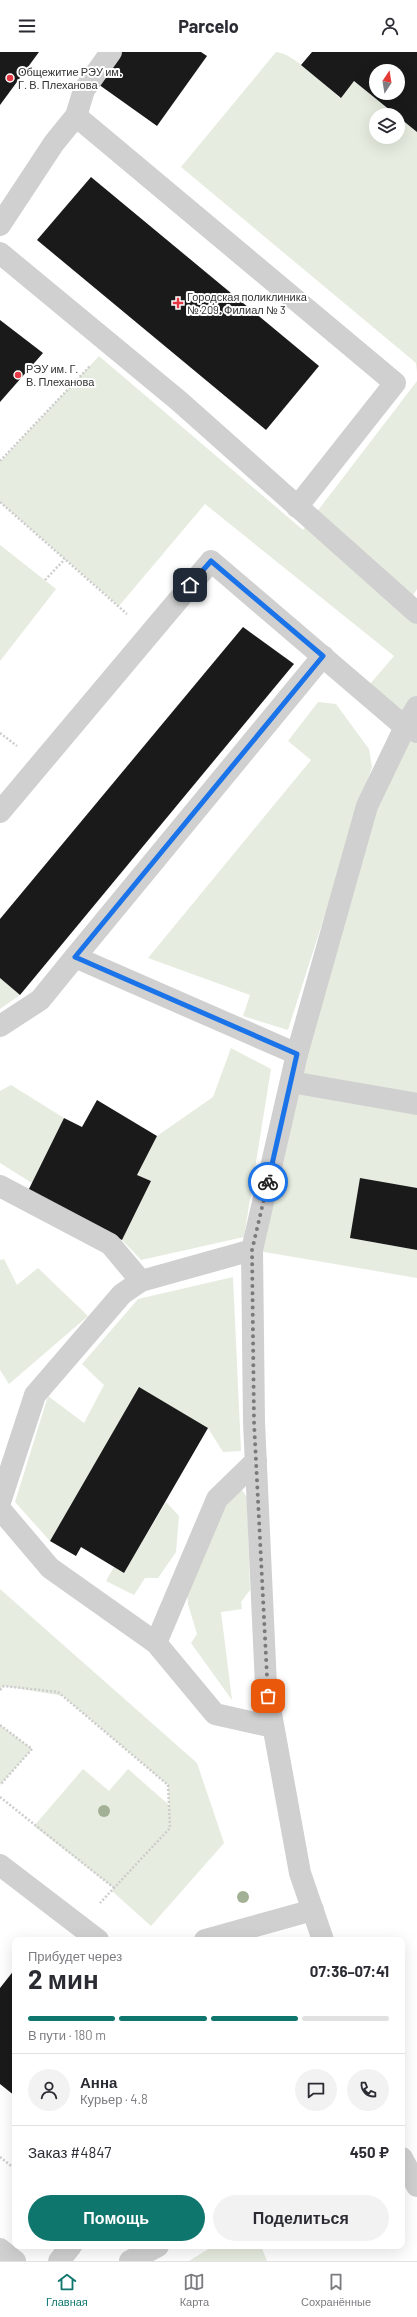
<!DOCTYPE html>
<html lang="ru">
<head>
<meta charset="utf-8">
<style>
  body { margin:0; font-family:Barlow,sans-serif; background:#f2f2f3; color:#2b2b33; height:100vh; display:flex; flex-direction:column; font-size:15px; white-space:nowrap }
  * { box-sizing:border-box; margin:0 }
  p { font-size:13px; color:#7c7c81 }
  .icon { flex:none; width:22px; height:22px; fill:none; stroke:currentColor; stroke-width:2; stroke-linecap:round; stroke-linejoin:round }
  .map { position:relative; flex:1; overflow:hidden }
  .sheet { position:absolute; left:12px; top:1885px; width:393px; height:312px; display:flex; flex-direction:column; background:#fff; border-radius:8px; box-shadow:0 4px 16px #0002 }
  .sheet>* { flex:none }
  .needle { width:26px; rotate:12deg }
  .buttons { position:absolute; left:369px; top:12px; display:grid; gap:8px }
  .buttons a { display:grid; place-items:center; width:36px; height:36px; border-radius:50%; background:#fff; box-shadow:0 4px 16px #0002; font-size:20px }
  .pin { position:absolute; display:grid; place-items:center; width:34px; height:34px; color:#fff; margin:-17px; border-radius:8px; box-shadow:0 2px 6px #0006 }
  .courier { position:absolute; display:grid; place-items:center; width:40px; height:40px; margin:-20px; border:3px solid #1a73e8; border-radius:50%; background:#fff; color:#222; box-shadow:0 1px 5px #0007 }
  .headline em { font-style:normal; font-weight:700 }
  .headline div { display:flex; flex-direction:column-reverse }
  .headline { display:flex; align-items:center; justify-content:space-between; height:68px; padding:0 16px }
  h1 { font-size:26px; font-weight:700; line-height:30px }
  .bar { display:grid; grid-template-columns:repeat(4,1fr); gap:6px 4px; align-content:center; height:48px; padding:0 16px }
  .bar i { height:5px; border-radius:3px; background:#e1e1e2 }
  .bar .current { background:#0f766e }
  .bar p { grid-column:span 4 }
  .line { display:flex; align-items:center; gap:10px; padding:0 16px; border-top:1px solid #e1e1e2 }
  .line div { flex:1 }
  .round { display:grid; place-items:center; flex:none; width:42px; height:42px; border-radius:21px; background:#f2f2f3 }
  .button { display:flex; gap:8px; margin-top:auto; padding:8px 16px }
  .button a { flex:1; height:46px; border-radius:24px; background:#0f766e; color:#fff; font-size:16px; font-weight:700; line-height:46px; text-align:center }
  .button a+a { background:#f2f2f3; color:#2b2b33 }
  header { display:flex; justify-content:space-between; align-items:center; height:52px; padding:0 16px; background:#fff; font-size:18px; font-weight:700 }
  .menu { display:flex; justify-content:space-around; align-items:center; height:56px; border-top:1px solid #e1e1e2; background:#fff; font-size:11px; color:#7c7c81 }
  .menu a { display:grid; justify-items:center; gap:2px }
  .menu .current { color:#0f766e }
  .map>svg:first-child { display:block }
  .green { fill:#e6ecdf }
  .building { fill:#1a1a1a; fill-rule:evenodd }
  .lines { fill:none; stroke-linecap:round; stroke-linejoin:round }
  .path { stroke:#cdcdcd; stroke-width:2.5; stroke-dasharray:2 2; stroke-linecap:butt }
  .minor { stroke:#d0d0d0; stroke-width:22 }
  .tree { fill:#a2b095 }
  .done { stroke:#7a7a7a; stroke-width:4; stroke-dasharray:0 7.2 }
  .route { stroke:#1a73e8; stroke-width:5 }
  .poi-dot { fill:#e63946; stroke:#fff; stroke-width:1.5 }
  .labels { text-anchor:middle; stroke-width:4; stroke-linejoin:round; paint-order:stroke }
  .poi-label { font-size:11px; fill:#333; stroke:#fff; text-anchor:start }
</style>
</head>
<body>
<header><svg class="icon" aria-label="menu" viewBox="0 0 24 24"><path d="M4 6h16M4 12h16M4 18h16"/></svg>Parcelo<svg class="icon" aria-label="person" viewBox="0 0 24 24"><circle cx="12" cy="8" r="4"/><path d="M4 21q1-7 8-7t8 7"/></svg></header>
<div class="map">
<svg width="417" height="2209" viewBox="0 0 417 2209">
  <rect width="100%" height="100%" fill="#fff"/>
  <!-- green -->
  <g class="green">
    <path d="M276 0C292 0 327 35 340 46L354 29 396 63H376V85H398V65L417 80V320L416 311 181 115Z"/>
    <path d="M99 304 303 478 417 329V537L408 552 417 561V1136L350 1186 417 1198V1226L252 1198 312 946 405 675 364 639 394 604 205 452 119 554 0 450V410Z"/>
    <path d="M0 493 56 537 0 609Z"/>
    <path d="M318 650 336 652 369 697 372 715 288 978 243 964 250 943 148 906 311 708 288 689Z"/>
    <path d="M0 926 20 943 0 957Z"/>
    <path d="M231 996 271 1017 244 1185 141 1208 122 1188 151 1129 137 1123 157 1084 213 1045Z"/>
    <path d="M11 1033 64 1066 32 1131 0 1111V1039Z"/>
    <path d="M4 1207 17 1233 38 1216 88 1264 9 1332 0 1318V1208Z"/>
    <path d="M233 1225 241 1399 223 1400 208 1376 139 1336 50 1489 15 1450 48 1344 84 1371 104 1333 82 1312 138 1247Z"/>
    <path d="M238 1433 247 1445 250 1538 241 1550 242 1557 221 1560 232 1648 191 1591 197 1582 188 1552 187 1539 222 1452Z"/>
    <path d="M166 1450 179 1464 176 1500 158 1526H145L134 1543 106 1529 114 1515 124 1521Z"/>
    <path d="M0 1537 197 1711 224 1791 151 1874 112 1839 114 1836 34 1774 83 1717 109 1739 128 1717 169 1753 168 1733 63 1644 4 1634 0 1638Z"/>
    <path d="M0 1673 32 1697 0 1733Z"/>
    <path d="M213 2194H261L267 2209H189Z"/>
  </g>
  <!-- building -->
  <g class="building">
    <path d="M0 0H39L0 53Z"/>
    <path d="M122 0H201L207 4 157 74 98 32Z"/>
    <path d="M312 0H417V80L354 29 341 46 301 13ZM376 19H398V41H376Z"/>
    <path d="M91 125 319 314 266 378 37 188Z"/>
    <path d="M0 268 43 301 0 350Z"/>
    <path d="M243 575 294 612 20 943 0 926V867Z"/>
    <path d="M97 1048 157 1084 137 1123 151 1129 122 1188 27 1141 64 1066 82 1075Z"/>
    <path d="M360 1126 417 1136V1198L350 1186Z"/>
    <path d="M139 1335 208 1376 124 1521 81 1495 76 1504 50 1489Z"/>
    <path d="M15 1917V2044L0 2032V1936Z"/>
  </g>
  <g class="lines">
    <!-- path -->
    <g class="path">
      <path d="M0 409 90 314"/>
      <path d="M0 450 127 562"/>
      <path d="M45 528 65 507"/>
      <path d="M0 681 17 694"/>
      <path d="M0 1638 4 1634 58 1640 168 1733 170 1776 100 1851"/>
      <path d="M0 1673 32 1697 0 1733"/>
      <path d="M0 1745 114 1836"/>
      <path d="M0 2105 15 2117"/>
    </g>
    <!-- minor -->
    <g class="minor">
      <path d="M76 64 84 38 111 0"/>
      <path d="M0 173 54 91 76 64 395 331 297 455"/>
      <path d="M0 201 179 349 417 561"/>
      <path d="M0 760 211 509 405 675 417 680"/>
      <path d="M75 905 323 604"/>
      <path d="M0 974 40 948 75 905 297 1002"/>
      <path d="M291 1030 417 1052"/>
      <path d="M0 1134 110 1192 141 1229"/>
      <path d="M0 1450 35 1343 122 1242 141 1229 252 1198"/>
      <path d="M0 1457 50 1516 156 1591 215 1662 273 1675"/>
      <path d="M156 1591 217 1447 256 1409"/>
      <path d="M0 1813 98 1888"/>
      <path d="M205 1888 313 1858"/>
      <path d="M323 1888 300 1821 266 1634 254 1370 252 1198 297 1002 367 754 405 675 417 655"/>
      <path d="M402 2106 417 2134"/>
      <path d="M0 2197 15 2209"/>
      <path d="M59 2209 71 2194"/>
      <path d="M130 2209 158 2194"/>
    </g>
  </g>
  <!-- trees -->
  <g class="tree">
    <circle cx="104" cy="1759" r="6"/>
    <circle cx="243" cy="1845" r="6"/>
  </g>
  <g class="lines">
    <!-- done -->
    <path class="done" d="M268 1644 254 1370 252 1198 268 1130"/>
    <!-- route -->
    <path class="route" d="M190 533 211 509 323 604 75 905 297 1002 268 1130"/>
  </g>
  <!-- markers -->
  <g class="poi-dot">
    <circle cx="10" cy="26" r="4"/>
    <path d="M176 245h4v4h4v4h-4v4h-4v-4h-4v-4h4z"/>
    <circle cx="18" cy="323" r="4"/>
  </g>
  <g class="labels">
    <!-- poi labels -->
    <g class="poi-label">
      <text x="18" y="24">Общежитие РЭУ им.<tspan x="18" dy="13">Г. В. Плеханова</tspan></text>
      <text x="187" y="249">Городская поликлиника<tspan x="187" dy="13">№ 209. Филиал № 3</tspan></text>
      <text x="26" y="321">РЭУ им. Г.<tspan x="26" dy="13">В. Плеханова</tspan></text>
    </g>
  </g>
</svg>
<div class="buttons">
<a><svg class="needle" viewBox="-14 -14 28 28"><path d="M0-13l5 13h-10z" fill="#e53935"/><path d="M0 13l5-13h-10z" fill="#7c7c81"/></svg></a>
<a><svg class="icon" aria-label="layers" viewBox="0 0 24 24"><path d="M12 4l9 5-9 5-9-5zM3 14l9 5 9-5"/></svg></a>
</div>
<div class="pin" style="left:268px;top:1644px;background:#ea580c"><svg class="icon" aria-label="bag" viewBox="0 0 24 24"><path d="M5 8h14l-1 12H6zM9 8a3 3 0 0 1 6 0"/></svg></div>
<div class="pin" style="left:190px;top:533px;background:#1f2937"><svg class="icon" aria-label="home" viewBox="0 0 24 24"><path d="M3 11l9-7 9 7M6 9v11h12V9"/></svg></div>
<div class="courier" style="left:268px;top:1130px"><svg class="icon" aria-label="bike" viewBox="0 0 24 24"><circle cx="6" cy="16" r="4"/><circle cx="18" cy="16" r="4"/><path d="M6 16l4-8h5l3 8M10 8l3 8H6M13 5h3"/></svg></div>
<section class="sheet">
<div class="headline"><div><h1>2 мин</h1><p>Прибудет через</p></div><em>07:36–07:41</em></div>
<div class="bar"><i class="current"></i><i class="current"></i><i class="current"></i><i></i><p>В пути · 180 m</p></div>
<div class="line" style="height:72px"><a class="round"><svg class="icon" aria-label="person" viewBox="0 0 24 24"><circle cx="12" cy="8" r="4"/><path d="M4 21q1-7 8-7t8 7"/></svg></a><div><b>Анна</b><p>Курьер · 4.8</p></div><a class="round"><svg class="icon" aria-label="chat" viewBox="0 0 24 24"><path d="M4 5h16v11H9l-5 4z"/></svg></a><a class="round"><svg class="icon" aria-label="phone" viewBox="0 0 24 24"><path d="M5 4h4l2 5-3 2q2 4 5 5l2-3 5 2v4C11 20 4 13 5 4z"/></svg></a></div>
<div class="line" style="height:52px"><div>Заказ #4847</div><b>450 ₽</b></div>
<div class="button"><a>Помощь</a><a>Поделиться</a></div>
</section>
</div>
<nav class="menu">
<a class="current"><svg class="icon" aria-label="home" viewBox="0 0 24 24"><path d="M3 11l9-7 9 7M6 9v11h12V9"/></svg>Главная</a>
<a><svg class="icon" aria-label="map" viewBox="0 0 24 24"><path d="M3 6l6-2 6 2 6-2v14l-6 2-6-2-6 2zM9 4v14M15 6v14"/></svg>Карта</a>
<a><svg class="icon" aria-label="saved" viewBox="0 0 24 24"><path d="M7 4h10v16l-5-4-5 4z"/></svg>Сохранённые</a>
</nav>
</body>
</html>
